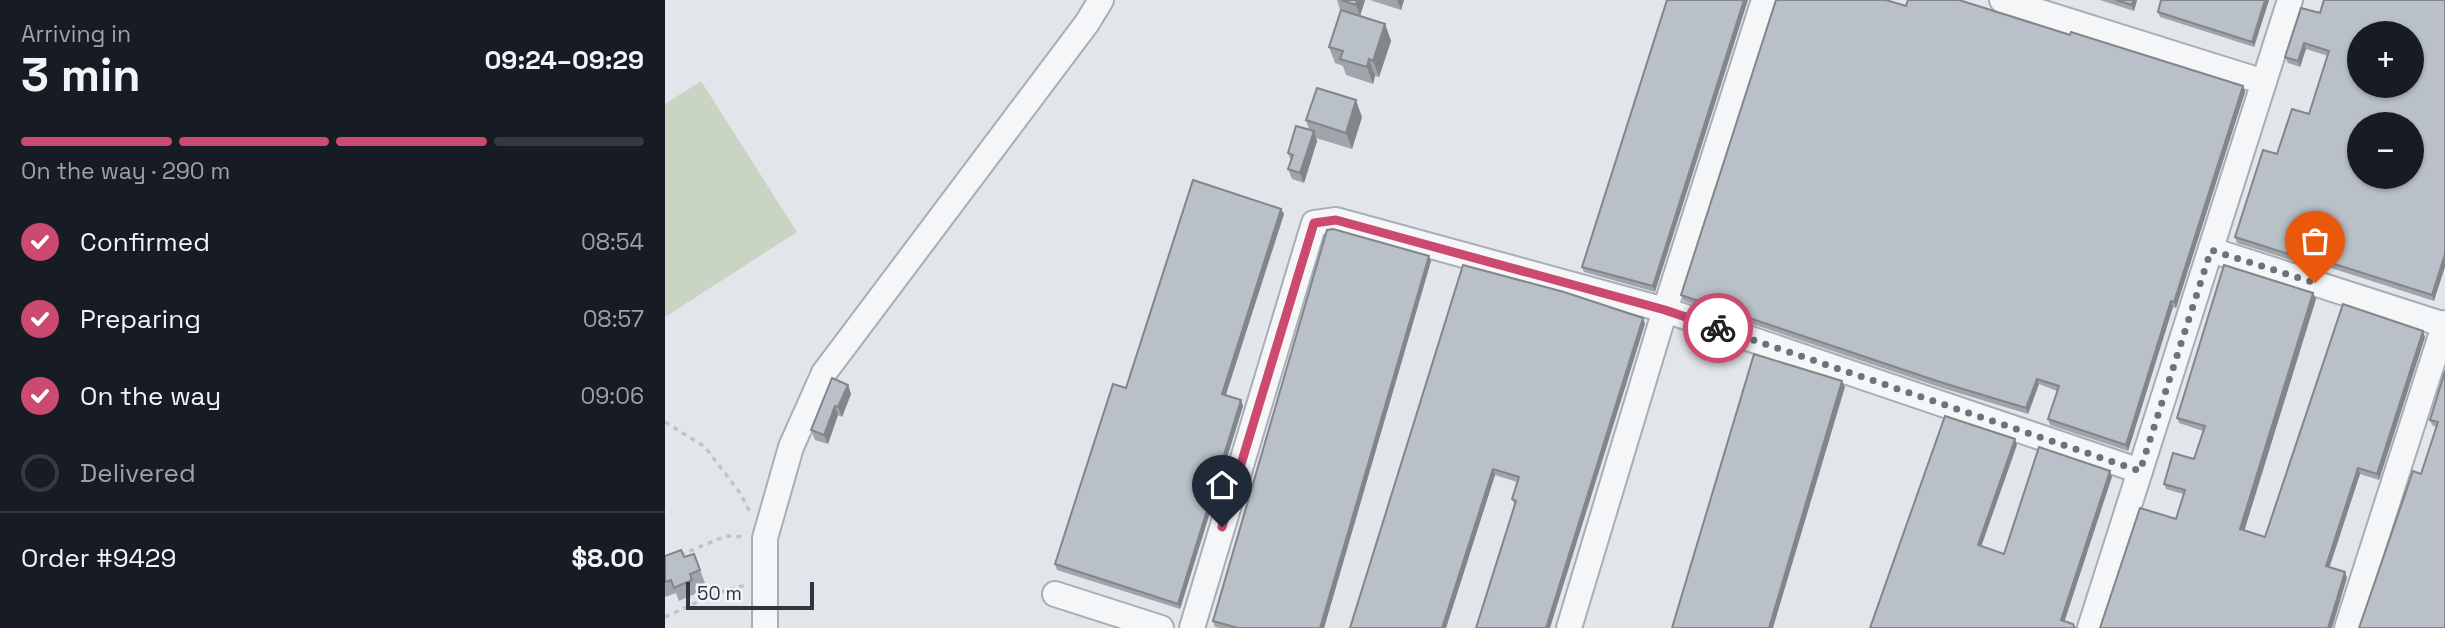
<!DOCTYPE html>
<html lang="en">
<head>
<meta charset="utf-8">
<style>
  body { margin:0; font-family:"Space Grotesk",sans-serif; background:#20242c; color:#f1f3f6; height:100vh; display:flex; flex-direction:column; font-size:26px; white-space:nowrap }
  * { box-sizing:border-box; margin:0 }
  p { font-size:23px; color:#9ea1a6 }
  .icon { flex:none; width:38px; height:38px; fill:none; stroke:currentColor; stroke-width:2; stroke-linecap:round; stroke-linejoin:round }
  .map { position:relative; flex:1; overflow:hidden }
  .panel { display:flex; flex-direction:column; background:#171b24; width:665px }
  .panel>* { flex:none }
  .tools { position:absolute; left:1682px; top:21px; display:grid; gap:14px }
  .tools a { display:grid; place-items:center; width:77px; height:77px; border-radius:50%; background:#171b24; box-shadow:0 2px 5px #0004; font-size:35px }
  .scale { position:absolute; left:21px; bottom:18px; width:128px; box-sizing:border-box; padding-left:7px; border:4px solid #2a3642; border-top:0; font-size:19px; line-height:24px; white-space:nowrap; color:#2a3642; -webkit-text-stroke:5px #f2f5f7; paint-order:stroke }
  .pin { position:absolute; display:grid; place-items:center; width:60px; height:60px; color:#fff; margin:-72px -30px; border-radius:50% 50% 50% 0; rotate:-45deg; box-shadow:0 0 7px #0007 }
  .pin .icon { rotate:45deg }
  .courier { position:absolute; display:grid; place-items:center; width:70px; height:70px; margin:-35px; border:5px solid #cc4a70; border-radius:50%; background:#fff; color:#222; box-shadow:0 2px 9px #0007 }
  .summary em { font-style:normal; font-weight:700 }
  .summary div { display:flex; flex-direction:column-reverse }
  .summary { display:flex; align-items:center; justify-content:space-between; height:119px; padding:0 21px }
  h1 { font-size:46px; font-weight:700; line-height:52px }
  .bar { display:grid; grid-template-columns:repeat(4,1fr); gap:10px 7px; align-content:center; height:84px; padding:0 21px }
  .bar i { height:9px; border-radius:5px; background:#363941 }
  .bar .current { background:#cc4a70 }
  .bar p { grid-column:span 4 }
  .line { display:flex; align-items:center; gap:18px; padding:0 21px; border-top:2px solid #363941 }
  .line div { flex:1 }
  ol { padding:0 21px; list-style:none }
  li { display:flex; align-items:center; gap:21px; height:77px }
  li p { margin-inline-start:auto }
  li .icon { padding:7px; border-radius:50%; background:#cc4a70; color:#fff; stroke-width:4 }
  li:last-child { color:#9ea1a6 }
  li i { width:38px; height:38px; border:4px solid #363941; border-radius:50% }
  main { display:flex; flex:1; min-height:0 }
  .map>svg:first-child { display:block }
  .green { fill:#cad4c3 }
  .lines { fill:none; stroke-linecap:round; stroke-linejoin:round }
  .minor-casing { stroke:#a7aeb4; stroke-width:28 }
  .path { stroke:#c0c4c9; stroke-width:3.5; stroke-dasharray:5 5; stroke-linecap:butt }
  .minor { stroke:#f5f6f8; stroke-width:24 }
  .wall { fill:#9fa5ab }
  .shaded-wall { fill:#82868b }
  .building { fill:#b9c0c7; stroke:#82868b; stroke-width:2; fill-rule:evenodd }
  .done { stroke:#6a747d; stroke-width:7; stroke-dasharray:0 12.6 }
  .route { stroke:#cc4a70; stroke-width:9 }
</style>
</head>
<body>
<main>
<section class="panel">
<div class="summary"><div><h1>3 min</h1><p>Arriving in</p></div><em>09:24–09:29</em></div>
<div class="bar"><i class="current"></i><i class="current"></i><i class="current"></i><i></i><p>On the way · 290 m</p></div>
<ol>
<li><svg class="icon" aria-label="check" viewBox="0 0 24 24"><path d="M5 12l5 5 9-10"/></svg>Confirmed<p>08:54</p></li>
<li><svg class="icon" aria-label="check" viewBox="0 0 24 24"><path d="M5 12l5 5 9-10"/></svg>Preparing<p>08:57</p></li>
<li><svg class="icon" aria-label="check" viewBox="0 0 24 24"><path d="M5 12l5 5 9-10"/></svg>On the way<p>09:06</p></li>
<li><i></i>Delivered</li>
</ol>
<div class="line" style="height:91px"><div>Order #9429</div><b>$8.00</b></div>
</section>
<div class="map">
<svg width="1780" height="628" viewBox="0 0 1780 628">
  <rect width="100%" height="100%" fill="#e2e6ea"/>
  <!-- green -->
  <path class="green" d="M36 81 132 232 0 317V104Z"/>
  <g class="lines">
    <defs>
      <g id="minor">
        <path d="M1337 0 1599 82"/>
        <path d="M1546 250 1780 325"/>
        <path d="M390 594 496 628"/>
        <path d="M100 628V538L126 447 159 373 422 23 436 0"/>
        <path d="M527 628 649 223 671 220 1000 310 1475 471"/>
        <path d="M904 628 1000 310 1099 0"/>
        <path d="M1425 628 1625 0"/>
        <path d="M1682 628 1780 323"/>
      </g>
    </defs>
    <!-- minor casing -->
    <use href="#minor" class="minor-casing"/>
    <!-- path -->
    <g class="path">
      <path d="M0 422 40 447 75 493 85 512"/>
      <path d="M15 555 61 536 81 537"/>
      <path d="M0 617 52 593 81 585"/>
    </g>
    <!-- minor -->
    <use href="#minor" class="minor"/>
  </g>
  <!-- wall -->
  <g class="wall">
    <path d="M672 0H700L695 16 675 10Z"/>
    <path d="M705 0H739L736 10Z"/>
    <path d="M1002 0 990 292 919 272 917 267Z"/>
    <path d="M1435 0H1472L1469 11Z"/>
    <path d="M1496 0H1604L1589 47 1495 17 1493 12Z"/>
    <path d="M1780 0 1769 301 1663 267 1661 271 1572 243 1570 237 1612 154 1644 114 1663 56 1641 49 1635 67 1623 63 1620 57 1655 13Z"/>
    <path d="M1241 6 1405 35 1578 86 1580 92 1511 308 1508 307 1463 451 1385 425 1383 419 1392 391 1374 384 1363 414 1277 388 1019 301 1016 295Z"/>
    <path d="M720 24 726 41 714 77 710 76 708 84 681 75 678 66 670 63 664 47Z"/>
    <path d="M697 117 687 149 651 138 652 141 639 183 627 179 623 169 626 161 623 153 644 130 641 120Z"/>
    <path d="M616 209 619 214 561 395 576 400 578 406 515 609 392 570 390 564 461 388Z"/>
    <path d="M766 261 659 628H555L550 627 548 621Z"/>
    <path d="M798 265 980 324 850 505 847 499 852 482 830 475 781 628H685Z"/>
    <path d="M1648 293 1651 299 1579 530 1600 537 1760 337 1714 480 1695 474 1664 567 1682 578 1511 519 1518 494 1501 489 1499 484 1529 459 1538 431 1514 423 1512 418Z"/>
    <path d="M1780 371V628L1756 474 1771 427 1767 425 1765 420Z"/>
    <path d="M183 385 186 394 177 417 173 415 163 444 150 440 146 430Z"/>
    <path d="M29 554 40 583 30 587 32 593 14 601 11 593 0 597V556L19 557Z"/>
  </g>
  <!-- shaded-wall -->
  <g class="shaded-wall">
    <path d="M692 0H700L695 16 691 5Z"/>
    <path d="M732 0H739L736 10Z"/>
    <path d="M1079 0H1083L990 292 988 286Z"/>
    <path d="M1468 0H1472L1469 11 1467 5Z"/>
    <path d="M1600 0H1604L1589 47 1587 42Z"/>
    <path d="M720 24 726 41 714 77 708 61Z"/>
    <path d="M1639 43 1641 49 1635 67 1633 61Z"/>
    <path d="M704 59 710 76 708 84 702 67Z"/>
    <path d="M1578 86 1580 92 1511 308 1509 302Z"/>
    <path d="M691 100 697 117 687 149 681 133Z"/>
    <path d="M649 131 652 141 639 183 635 173Z"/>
    <path d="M616 209 619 214 559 400 557 394Z"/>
    <path d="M1780 254V267L1769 301 1767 295Z"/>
    <path d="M764 256 766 261 659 628H655Z"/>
    <path d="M1660 261 1663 267 1661 271 1659 265Z"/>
    <path d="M1648 293 1651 299 1578 535 1575 529Z"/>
    <path d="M1506 301 1508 307 1463 451 1461 445Z"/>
    <path d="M978 318 980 324 885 628H881Z"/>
    <path d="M1758 331 1760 337 1714 480 1712 474Z"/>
    <path d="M1372 379 1374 384 1363 414 1361 408Z"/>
    <path d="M1177 381 1180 387 1108 628H1104Z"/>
    <path d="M183 385 186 394 177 417 173 407Z"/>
    <path d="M576 400 578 406 515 609 513 604Z"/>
    <path d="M170 406 173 415 163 444 159 435Z"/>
    <path d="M1350 439 1352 445 1315 550 1313 545Z"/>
    <path d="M1693 468 1695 474 1663 572 1661 566Z"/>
    <path d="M828 469 830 475 781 628H777Z"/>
    <path d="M1445 471 1447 477 1398 626 1396 620Z"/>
    <path d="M1680 572 1682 578 1667 628H1663Z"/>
  </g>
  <!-- building -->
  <g class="building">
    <path d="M676 0H692L691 5Z"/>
    <path d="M1002 0H1079L988 286 917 267Z"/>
    <path d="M1111 0H1221L1241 6 1243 0H1294L1405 35 1406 32 1578 86 1509 302 1506 301 1461 445 1383 419 1394 386 1372 379 1361 408 1275 382 1016 295Z"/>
    <path d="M1451 0H1468L1467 5Z"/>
    <path d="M1496 0H1600L1587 42 1493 12Z"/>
    <path d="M1659 0H1780V254L1767 295 1660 261 1659 265 1570 237 1598 150 1612 154 1627 109 1644 114 1664 51 1639 43 1633 61 1620 57 1636 8 1655 13ZM1694 33H1746V86H1694ZM1694 124H1746V177H1694Z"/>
    <path d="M676 10 720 24 708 61 704 59 702 67 675 59 678 51 664 47Z"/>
    <path d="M652 88 691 100 681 133 641 120Z"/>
    <path d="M631 126 649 131 635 173 623 169 628 155 623 153Z"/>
    <path d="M528 180 616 209 557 394 576 400 513 604 390 564 448 384 461 388Z"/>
    <path d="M668 229 764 256 655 628H573L548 621 662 230Z"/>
    <path d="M798 265 899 292 978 318 881 628H811L851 501 847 499 854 477 828 469 777 628H685Z"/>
    <path d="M1559 265 1648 293 1575 529 1600 537 1678 304 1758 331 1712 474 1693 468 1661 566 1680 572 1663 628H1435L1475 508 1511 519 1520 490 1499 484 1508 453 1529 459 1540 426 1512 418Z"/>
    <path d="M1089 354 1177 381 1104 628H1007Z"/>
    <path d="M1780 371V628H1694L1748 471 1756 474 1773 422 1765 420Z"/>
    <path d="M167 378 183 385 173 407 170 406 159 435 146 430Z"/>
    <path d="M1280 416 1350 439 1313 545 1339 554 1374 447 1445 471 1396 620 1408 624 1410 628H1205Z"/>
    <path d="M16 550 19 557 29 554 35 570 25 574 27 580 9 588 6 580 0 582V556Z"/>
  </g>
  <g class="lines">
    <!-- done -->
    <path class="done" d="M1053 328 1475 471 1546 250 1650 283"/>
    <!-- route -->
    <path class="route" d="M557 527 649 223 671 220 1000 310 1053 328"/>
  </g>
</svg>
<div class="tools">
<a>+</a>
<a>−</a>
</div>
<div class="scale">50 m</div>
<div class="pin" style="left:1650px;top:283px;background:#ea580c"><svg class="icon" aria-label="bag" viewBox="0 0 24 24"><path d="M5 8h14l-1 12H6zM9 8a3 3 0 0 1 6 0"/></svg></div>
<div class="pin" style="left:557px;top:527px;background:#1f2937"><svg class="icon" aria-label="home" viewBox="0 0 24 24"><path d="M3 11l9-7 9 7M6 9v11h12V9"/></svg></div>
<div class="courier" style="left:1053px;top:328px"><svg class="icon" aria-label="bike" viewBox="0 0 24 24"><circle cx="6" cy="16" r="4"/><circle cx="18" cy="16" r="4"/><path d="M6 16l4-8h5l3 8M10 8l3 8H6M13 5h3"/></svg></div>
</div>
</main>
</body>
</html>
